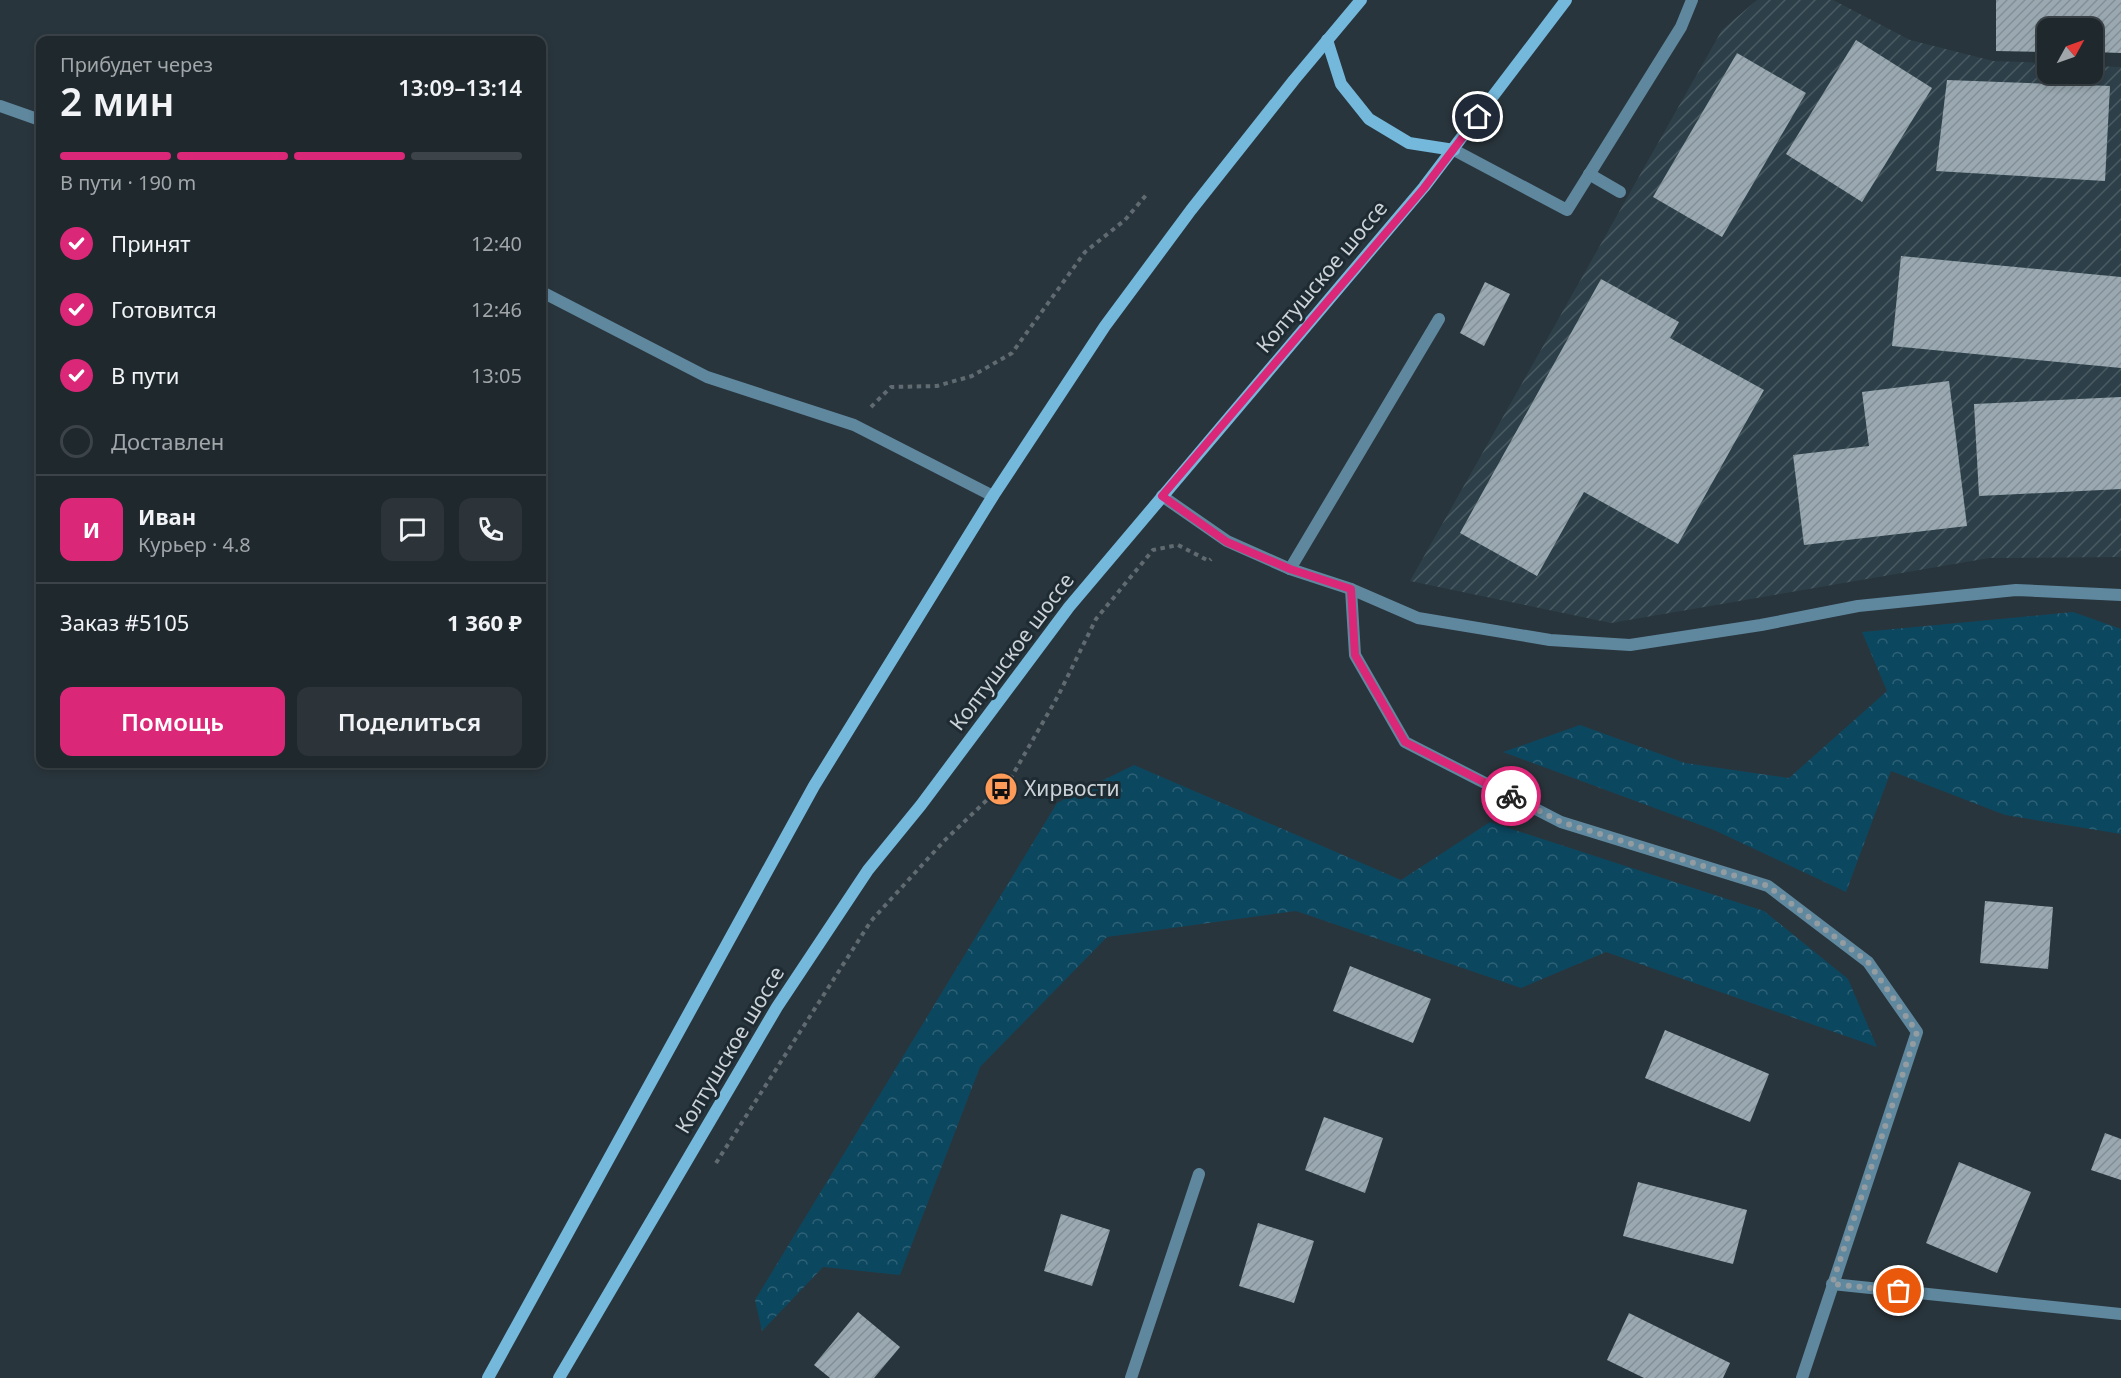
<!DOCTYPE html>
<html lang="ru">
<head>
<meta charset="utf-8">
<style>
  body { margin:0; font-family:"Noto Sans",sans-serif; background:#2c3439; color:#f1f3f6; height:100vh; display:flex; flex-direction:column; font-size:22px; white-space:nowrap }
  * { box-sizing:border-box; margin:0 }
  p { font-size:20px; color:#a1a6aa }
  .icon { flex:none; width:33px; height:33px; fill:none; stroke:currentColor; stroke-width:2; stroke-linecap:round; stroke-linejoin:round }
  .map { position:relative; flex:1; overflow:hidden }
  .drawer { position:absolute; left:36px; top:36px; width:510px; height:732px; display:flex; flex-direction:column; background:#1f282d; border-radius:12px; box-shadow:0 3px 9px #0003,0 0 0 2px #3c4449 }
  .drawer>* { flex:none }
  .needle { width:39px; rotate:50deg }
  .controls { position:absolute; left:2037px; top:18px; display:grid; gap:12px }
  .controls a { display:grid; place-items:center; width:66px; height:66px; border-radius:12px; background:#1f282d; box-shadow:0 3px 9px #0003,0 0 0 2px #3c4449; font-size:30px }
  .pin { position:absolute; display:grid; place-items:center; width:51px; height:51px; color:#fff; margin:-26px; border:3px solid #fff; border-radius:50%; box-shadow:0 2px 6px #0007 }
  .courier { position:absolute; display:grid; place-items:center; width:60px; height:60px; margin:-30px; border:4px solid #db2777; border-radius:50%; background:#fff; color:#222; box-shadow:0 2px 8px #0007 }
  .summary em { font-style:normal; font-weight:600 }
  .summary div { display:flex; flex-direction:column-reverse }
  .summary { display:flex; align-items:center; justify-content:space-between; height:102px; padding:0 24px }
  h1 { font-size:39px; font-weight:600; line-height:45px }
  .bar { display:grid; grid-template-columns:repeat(4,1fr); gap:9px 6px; align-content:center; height:72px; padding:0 24px }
  .bar i { height:8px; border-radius:4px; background:#3c4449 }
  .bar .on { background:#db2777 }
  .bar p { grid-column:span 4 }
  .line { display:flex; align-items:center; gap:15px; padding:0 24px; border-top:2px solid #3c4449 }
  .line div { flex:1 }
  .round { display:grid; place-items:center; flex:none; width:63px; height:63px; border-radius:12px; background:#2c3439 }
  ol { padding:0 24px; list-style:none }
  li { display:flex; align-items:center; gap:18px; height:66px }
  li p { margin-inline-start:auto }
  li .icon { padding:6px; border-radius:50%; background:#db2777; color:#fff; stroke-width:4 }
  li:last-child { color:#a1a6aa }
  li i { width:33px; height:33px; border:3px solid #3c4449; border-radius:50% }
  .button { display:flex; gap:12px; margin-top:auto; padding:12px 24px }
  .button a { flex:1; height:69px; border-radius:12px; background:#db2777; color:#fff; font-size:24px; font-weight:600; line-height:69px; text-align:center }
  .button a+a { background:#2c3439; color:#f1f3f6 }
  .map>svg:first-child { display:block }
  .industrial { fill:url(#industrial-furrows) }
  .forest { fill:url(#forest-crowns) }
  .building { fill:url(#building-hatch) }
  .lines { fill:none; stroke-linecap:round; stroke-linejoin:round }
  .path { stroke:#606a71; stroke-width:4; stroke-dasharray:4.5 4.5; stroke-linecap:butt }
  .service { stroke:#5f889f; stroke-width:12 }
  .minor { stroke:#5f889f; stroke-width:12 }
  .secondary { stroke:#74b8dc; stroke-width:12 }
  .done { stroke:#939ca1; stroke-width:6; stroke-dasharray:0 10.8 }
  .route { stroke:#db2777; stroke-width:8 }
  .labels { text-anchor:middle; stroke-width:6; stroke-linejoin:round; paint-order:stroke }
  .street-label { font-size:21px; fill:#ccd3d8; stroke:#1f2b32 }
  .poi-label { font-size:21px; fill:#ccd3d8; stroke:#1f2b32; text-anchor:start }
</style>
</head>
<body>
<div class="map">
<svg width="2121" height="1378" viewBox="0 0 2121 1378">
  <defs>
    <pattern id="industrial-furrows" width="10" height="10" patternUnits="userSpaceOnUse" patternTransform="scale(1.5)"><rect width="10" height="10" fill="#2d404a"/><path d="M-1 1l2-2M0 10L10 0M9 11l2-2" fill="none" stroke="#4a5b63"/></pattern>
    <pattern id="forest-crowns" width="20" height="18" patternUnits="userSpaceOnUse" patternTransform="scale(1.5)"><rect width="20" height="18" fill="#0c4760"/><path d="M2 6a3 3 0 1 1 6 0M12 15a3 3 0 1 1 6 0" fill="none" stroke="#2e6176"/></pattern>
    <pattern id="building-hatch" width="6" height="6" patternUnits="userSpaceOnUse" patternTransform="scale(1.5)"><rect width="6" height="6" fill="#9aa9b1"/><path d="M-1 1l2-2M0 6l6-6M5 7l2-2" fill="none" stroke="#838e95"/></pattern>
  </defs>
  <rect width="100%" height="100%" fill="#29353c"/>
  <!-- industrial -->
  <path class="industrial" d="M1757 0H1833L1910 40 1993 61 2047 63 2048 74H2092L2093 66 2121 67V557L1989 558 1611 623 1410 581 1722 30Z"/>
  <!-- forest -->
  <g class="forest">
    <path d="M2073 612 2121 629V834L2005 815 1891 771 1846 892 1714 830 1503 752 1580 725 1685 763 1789 778 1887 691 1862 632Z"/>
    <path d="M1134 765 1401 880 1490 822 1764 911 1848 979 1877 1047 1606 952 1521 988 1296 911 1107 937 980 1067 900 1275 823 1267 762 1331 755 1300 1057 803Z"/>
  </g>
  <!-- building -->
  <g class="building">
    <path d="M1996 0H2121V53L2092 52V28H2048V52L1996 51Z"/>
    <path d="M1856 40 1932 88 1862 202 1786 154Z"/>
    <path d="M1737 53 1806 93 1722 237 1653 197Z"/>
    <path d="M1947 80 2110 86 2105 181 1936 171Z"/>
    <path d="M1901 256 2121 277V368L1892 346Z"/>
    <path d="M1601 279 1679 322 1670 338 1764 390 1678 544 1584 492 1537 576 1460 533Z"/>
    <path d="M1485 282 1510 294 1484 346 1460 333Z"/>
    <path d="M1949 381 1967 526 1804 545 1793 455 1869 446 1862 392Z"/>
    <path d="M2121 397V489L1979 496 1974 404Z"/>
    <path d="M1985 901 2053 907 2048 969 1980 963Z"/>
    <path d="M1350 966 1431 999 1413 1043 1333 1011Z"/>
    <path d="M1665 1030 1769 1074 1750 1122 1645 1078Z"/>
    <path d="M1324 1117 1383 1138 1365 1193 1305 1170Z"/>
    <path d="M2105 1133 2121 1139V1180L2091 1170Z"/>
    <path d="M1959 1162 2031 1192 1997 1273 1926 1243Z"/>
    <path d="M1638 1182 1747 1210 1733 1264 1623 1236Z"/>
    <path d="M1061 1214 1110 1230 1092 1286 1044 1271Z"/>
    <path d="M1258 1223 1314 1241 1294 1303 1239 1286Z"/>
    <path d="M858 1312 900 1347 874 1378H830L814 1365Z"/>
    <path d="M1629 1313 1730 1363 1723 1378H1644L1607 1360Z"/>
  </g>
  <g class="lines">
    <!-- path -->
    <g class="path">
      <path d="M871 407 891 387 937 386 972 376 1012 353 1085 252 1125 220 1147 194"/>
      <path d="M716 1163 871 921 944 841 1012 776 1058 696 1096 619 1153 550 1178 545 1209 561 1211 559"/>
    </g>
    <!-- service -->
    <g class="service">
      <path d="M0 106 40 120"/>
      <path d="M1454 150 1567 210 1681 27 1692 0"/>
      <path d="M1589 174 1620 192"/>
      <path d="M542 292 707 377 854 425 993 496"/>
      <path d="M1290 569 1439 319"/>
      <path d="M1832 1284 2121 1314"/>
      <path d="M1131 1378 1199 1174"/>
    </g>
    <!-- minor -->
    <g class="minor">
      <path d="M1162 496 1227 541 1290 569 1351 589 1418 618 1550 640 1630 645 1761 625 1858 606 2016 590 2121 595"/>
      <path d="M1351 589 1355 655 1405 742 1561 822 1768 886 1868 962 1917 1032 1802 1378"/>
    </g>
    <!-- secondary -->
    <g class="secondary">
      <path d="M1327 40 1341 84 1369 119 1409 143 1454 150"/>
      <path d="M488 1378 814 786 993 496 1105 326 1191 210 1294 80 1361 0"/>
      <path d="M559 1378 777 1007 868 870 921 805 1069 607 1424 187 1566 0"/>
    </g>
  </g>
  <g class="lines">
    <!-- done -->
    <path class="done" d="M1511 796 1561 822 1768 886 1868 962 1917 1032 1832 1284 1899 1291"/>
    <!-- route -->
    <path class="route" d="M1478 117 1424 188 1162 496 1227 542 1290 569 1351 589 1355 655 1405 742 1511 796"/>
  </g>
  <!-- icons -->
  <defs>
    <symbol id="bus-disc" viewBox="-11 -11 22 22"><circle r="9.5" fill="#fe9b58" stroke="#1f2b32"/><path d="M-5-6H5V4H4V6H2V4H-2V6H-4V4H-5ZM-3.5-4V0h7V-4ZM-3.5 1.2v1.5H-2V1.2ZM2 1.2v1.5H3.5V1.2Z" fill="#111"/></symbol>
  </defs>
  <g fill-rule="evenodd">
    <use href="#bus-disc" x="982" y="770" width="38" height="38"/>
  </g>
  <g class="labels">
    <!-- street labels -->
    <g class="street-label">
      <text transform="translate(1322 277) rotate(-50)" y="7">Колтушское шоссе</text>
      <text transform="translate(1012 652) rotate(-53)" y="7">Колтушское шоссе</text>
      <text transform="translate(730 1050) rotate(-59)" y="7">Колтушское шоссе</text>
    </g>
    <!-- poi labels -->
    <g class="poi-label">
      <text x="1024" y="796">Хирвости</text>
    </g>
  </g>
</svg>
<div class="controls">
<a><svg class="needle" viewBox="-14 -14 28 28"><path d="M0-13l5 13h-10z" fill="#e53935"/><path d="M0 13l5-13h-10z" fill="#a1a6aa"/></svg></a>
</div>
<div class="pin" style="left:1899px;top:1291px;background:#ea580c"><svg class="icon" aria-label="bag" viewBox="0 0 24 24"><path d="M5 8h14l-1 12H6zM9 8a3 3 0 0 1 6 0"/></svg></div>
<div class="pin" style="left:1478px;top:117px;background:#1f2937"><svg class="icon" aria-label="home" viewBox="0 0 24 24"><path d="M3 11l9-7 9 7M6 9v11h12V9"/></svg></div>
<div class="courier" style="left:1511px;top:796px"><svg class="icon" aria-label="bike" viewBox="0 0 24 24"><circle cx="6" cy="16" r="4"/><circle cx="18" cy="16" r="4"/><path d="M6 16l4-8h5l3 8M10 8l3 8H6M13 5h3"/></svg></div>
<section class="drawer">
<div class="summary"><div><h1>2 мин</h1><p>Прибудет через</p></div><em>13:09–13:14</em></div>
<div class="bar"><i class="on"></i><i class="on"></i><i class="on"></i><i></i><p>В пути · 190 m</p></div>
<ol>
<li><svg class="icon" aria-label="check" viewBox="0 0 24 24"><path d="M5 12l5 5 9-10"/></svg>Принят<p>12:40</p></li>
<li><svg class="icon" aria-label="check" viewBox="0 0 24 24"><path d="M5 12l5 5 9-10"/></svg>Готовится<p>12:46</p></li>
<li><svg class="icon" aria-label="check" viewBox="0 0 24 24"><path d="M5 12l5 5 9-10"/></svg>В пути<p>13:05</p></li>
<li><i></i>Доставлен</li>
</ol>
<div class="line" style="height:108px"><b class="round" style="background:#db2777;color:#fff">И</b><div><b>Иван</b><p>Курьер · 4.8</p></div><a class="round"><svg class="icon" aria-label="chat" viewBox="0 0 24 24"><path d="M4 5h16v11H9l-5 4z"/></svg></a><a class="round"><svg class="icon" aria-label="phone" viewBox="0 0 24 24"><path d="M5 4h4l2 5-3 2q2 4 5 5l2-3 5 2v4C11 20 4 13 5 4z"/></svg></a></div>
<div class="line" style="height:78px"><div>Заказ #5105</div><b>1 360 ₽</b></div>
<div class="button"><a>Помощь</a><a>Поделиться</a></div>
</section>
</div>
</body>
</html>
